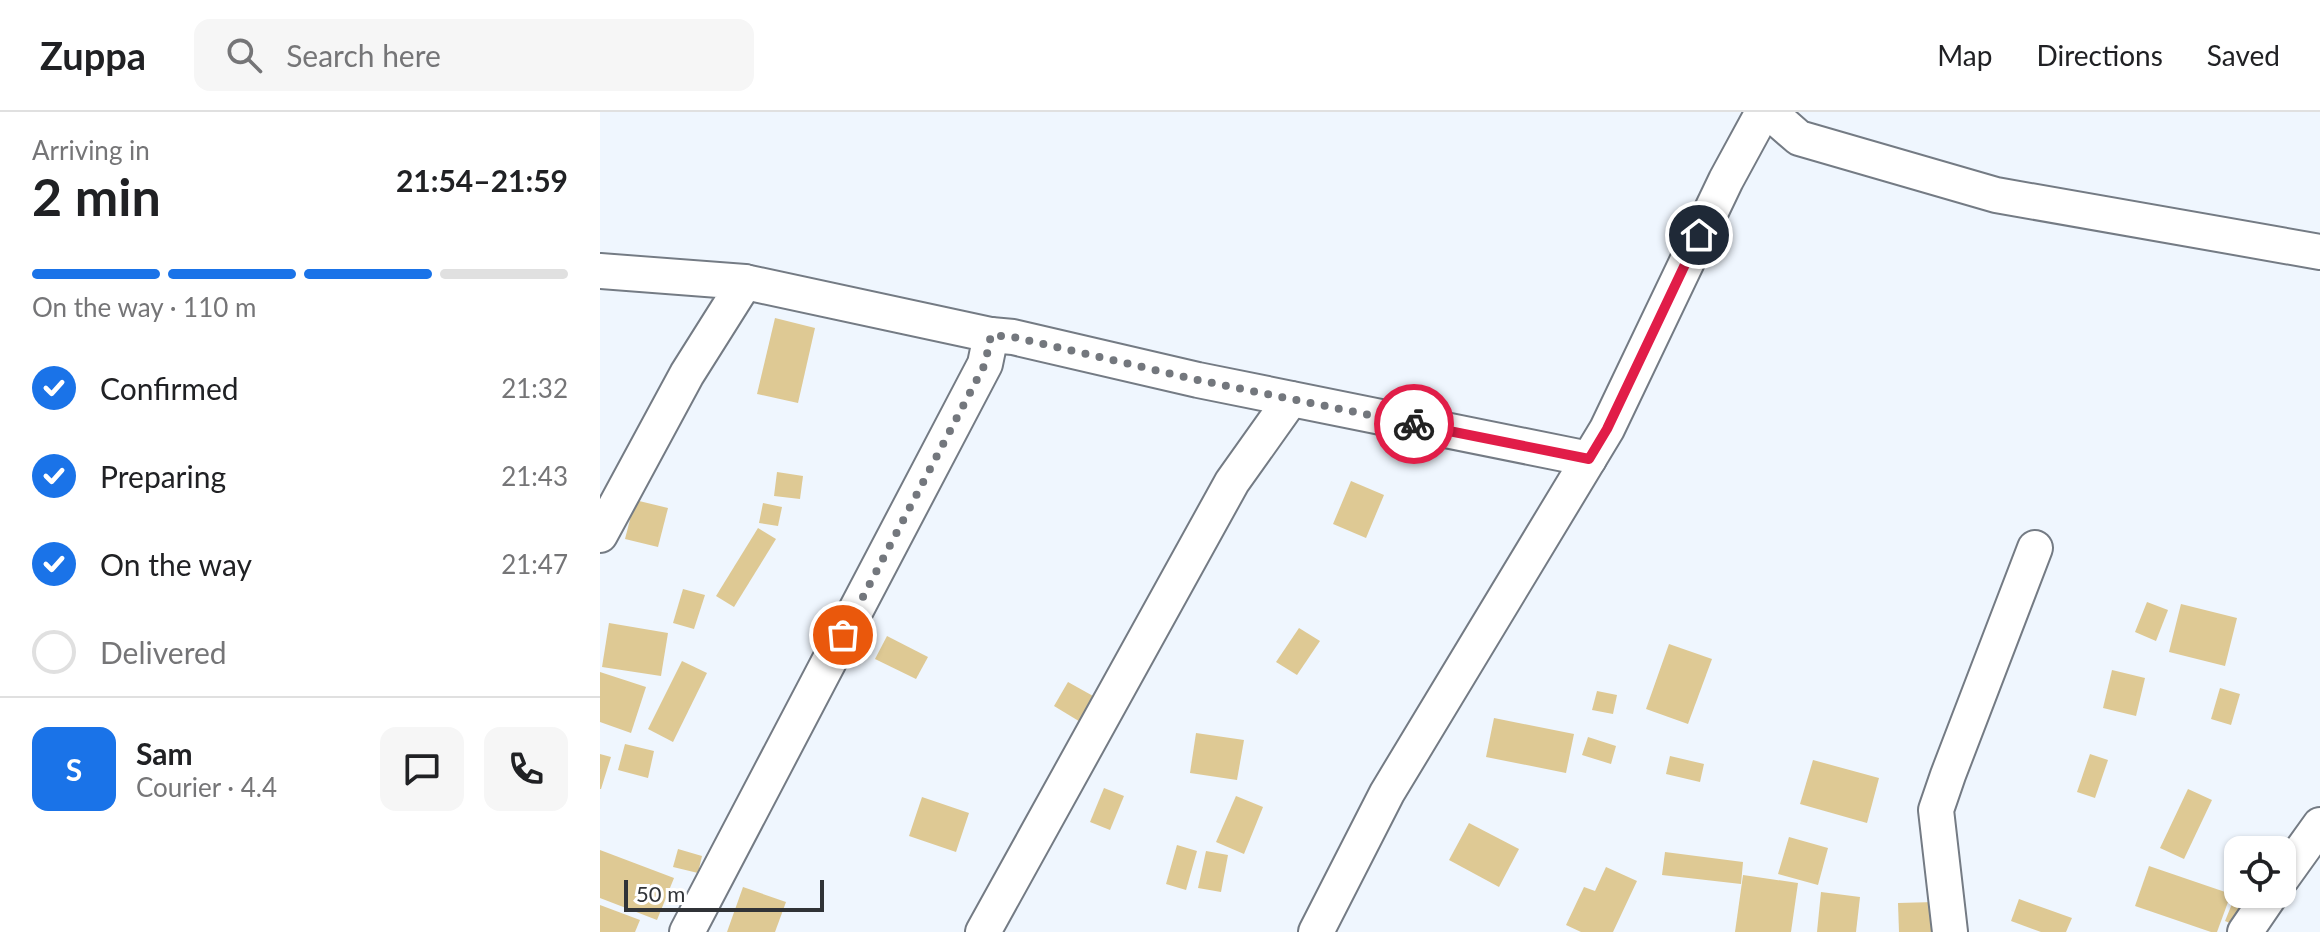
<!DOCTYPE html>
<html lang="en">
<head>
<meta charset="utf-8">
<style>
  body { margin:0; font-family:Lato,sans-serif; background:#f6f6f6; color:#202124; height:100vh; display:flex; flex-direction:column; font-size:30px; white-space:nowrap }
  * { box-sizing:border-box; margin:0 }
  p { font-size:26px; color:#757577 }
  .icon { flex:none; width:44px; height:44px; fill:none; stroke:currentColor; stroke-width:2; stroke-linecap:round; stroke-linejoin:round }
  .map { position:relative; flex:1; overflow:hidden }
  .drawer { display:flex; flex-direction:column; background:#fff; width:600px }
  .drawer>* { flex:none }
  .tools { position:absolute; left:1624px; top:724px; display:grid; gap:16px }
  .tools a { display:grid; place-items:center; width:72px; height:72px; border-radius:16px; background:#fff; box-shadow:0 2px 6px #0004; font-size:40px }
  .scale { position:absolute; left:24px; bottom:20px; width:200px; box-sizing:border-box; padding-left:8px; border:4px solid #303337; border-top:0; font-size:22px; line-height:28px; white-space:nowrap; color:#303337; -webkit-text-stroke:6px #fff; paint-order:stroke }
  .pin { position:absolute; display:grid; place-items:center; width:68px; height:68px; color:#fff; margin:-34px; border:4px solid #fff; border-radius:50%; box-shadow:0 2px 8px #0007 }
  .courier { position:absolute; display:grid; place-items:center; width:80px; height:80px; margin:-40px; border:6px solid #e11d48; border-radius:50%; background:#fff; color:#222; box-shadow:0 2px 10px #0007 }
  .headline em { font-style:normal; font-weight:700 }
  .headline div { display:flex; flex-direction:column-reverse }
  .headline { display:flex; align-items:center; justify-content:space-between; height:136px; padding:0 32px }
  h1 { font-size:52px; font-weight:700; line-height:60px }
  .bar { display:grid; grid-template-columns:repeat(4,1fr); gap:12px 8px; align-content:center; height:96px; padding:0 32px }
  .bar i { height:10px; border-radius:6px; background:#e0e0e0 }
  .bar .current { background:#1a73e8 }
  .bar p { grid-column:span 4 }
  .line { display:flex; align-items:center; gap:20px; padding:0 32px; border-top:2px solid #e0e0e0 }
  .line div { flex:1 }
  .round { display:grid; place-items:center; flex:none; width:84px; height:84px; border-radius:16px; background:#f6f6f6 }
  ol { padding:0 32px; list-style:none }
  li { display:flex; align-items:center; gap:24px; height:88px }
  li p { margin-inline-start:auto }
  li .icon { padding:8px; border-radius:50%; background:#1a73e8; color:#fff; stroke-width:4 }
  li:last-child { color:#757577 }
  li i { width:44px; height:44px; border:4px solid #e0e0e0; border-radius:50% }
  header { display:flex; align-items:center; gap:48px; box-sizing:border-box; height:112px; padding:0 40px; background:#fff; border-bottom:2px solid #e0e0e0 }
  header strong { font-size:38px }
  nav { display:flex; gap:44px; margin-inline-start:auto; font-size:28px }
  .search { width:560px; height:72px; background:#f6f6f6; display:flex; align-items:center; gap:20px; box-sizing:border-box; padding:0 28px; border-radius:16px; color:#757577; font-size:30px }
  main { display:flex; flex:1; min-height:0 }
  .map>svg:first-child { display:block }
  .building { fill:#dec994 }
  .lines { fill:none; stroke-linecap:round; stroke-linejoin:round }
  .minor-casing { stroke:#747b84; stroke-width:38 }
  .minor { stroke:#fff; stroke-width:34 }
  .done { stroke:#73777d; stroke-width:8; stroke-dasharray:0 14.4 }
  .route { stroke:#e11d48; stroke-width:10 }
</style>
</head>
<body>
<header>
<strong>Zuppa</strong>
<div class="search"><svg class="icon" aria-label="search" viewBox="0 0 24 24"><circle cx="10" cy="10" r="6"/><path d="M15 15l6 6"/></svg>Search here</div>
<nav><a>Map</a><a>Directions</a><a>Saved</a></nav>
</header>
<main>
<section class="drawer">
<div class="headline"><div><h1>2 min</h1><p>Arriving in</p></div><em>21:54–21:59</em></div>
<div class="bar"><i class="current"></i><i class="current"></i><i class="current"></i><i></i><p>On the way · 110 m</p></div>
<ol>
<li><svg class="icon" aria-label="check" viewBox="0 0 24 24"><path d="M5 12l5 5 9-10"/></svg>Confirmed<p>21:32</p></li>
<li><svg class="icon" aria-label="check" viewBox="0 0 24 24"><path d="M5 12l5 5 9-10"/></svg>Preparing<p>21:43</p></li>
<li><svg class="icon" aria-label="check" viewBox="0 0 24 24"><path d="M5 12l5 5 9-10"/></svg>On the way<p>21:47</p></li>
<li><i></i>Delivered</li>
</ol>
<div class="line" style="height:144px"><b class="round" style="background:#1a73e8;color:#fff">S</b><div><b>Sam</b><p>Courier · 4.4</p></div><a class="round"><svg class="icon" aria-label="chat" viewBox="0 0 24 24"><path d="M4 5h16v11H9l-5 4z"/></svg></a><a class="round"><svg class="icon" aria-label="phone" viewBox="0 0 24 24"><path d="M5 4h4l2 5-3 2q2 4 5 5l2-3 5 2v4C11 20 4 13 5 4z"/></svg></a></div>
</section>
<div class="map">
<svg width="1720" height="820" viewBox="0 0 1720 820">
  <rect width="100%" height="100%" fill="#eff6fe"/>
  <!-- building -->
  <g class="building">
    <path d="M175 206 215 216 198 291 157 282Z"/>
    <path d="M177 360 203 364 200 387 174 384Z"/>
    <path d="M751 369 784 383 766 426 733 412Z"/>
    <path d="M35 388 68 396 58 435 25 427Z"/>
    <path d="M163 391 182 395 178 414 159 411Z"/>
    <path d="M158 416 176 427 134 495 116 484Z"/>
    <path d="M83 477 105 483 94 517 73 511Z"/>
    <path d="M1547 490 1568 498 1556 529 1535 520Z"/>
    <path d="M1581 492 1637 506 1625 554 1569 540Z"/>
    <path d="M9 511 68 521 61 564 2 555Z"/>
    <path d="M699 516 720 529 697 563 676 550Z"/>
    <path d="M287 524 328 545 316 567 275 547Z"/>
    <path d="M1069 532 1112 547 1088 612 1046 597Z"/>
    <path d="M82 549 107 561 73 630 48 617Z"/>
    <path d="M1512 558 1545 566 1536 604 1503 596Z"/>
    <path d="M0 560 46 575 31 621 0 610Z"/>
    <path d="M468 570 502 589 487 614 454 594Z"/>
    <path d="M1620 576 1640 582 1631 613 1611 607Z"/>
    <path d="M997 579 1017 583 1013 602 992 598Z"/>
    <path d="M894 606 974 622 966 661 886 645Z"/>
    <path d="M596 621 644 628 637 668 590 661Z"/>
    <path d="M988 625 1016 634 1011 652 982 643Z"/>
    <path d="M25 632 54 639 48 666 18 658Z"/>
    <path d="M0 642 11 645 1 677H0Z"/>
    <path d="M1490 642 1508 648 1495 686 1477 680Z"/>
    <path d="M1070 644 1104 652 1100 670 1066 662Z"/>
    <path d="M1213 648 1279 666 1267 711 1200 692Z"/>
    <path d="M504 676 524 684 510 718 490 710Z"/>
    <path d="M1588 677 1612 688 1584 747 1560 736Z"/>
    <path d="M636 684 663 695 644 742 616 730Z"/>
    <path d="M322 685 369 701 356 740 309 724Z"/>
    <path d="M869 711 919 737 899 775 849 748Z"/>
    <path d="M1189 725 1228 736 1218 773 1178 762Z"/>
    <path d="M577 733 597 739 586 778 566 772Z"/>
    <path d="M78 737 102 744 98 761 73 755Z"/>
    <path d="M0 738 74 766 57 808 0 786Z"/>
    <path d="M606 739 628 743 621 780 598 776Z"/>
    <path d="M1065 740 1143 750 1141 772 1062 763Z"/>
    <path d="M1549 754 1631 782 1617 820H1611L1535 794Z"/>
    <path d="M1006 755 1037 769 1013 820H981L966 813 984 775 995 779Z"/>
    <path d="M1143 763 1198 771 1191 820H1135Z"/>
    <path d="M143 775 186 790 175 820H127Z"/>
    <path d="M1221 780 1260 785 1256 820H1217Z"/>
    <path d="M1636 782H1648L1657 786 1644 817 1625 809Z"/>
    <path d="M1419 787 1472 806 1466 820H1441L1411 809Z"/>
    <path d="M1335 790 1336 820H1299L1298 791Z"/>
    <path d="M0 793 40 808 35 820H0Z"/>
  </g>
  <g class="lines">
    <defs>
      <g id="minor">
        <path d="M1169 0 1199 26 1396 83 1720 140"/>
        <path d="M0 159 145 170 87 262 0 423"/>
        <path d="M391 223 413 225 598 268 989 347"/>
        <path d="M1682 766 1720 713"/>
        <path d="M87 820 385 252 391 223 145 170"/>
        <path d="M383 820 632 370 691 287"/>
        <path d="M716 820 787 681 1007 317 1126 68 1163 0"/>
        <path d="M1350 820 1336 698 1348 663 1435 436"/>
        <path d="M1645 820 1671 782"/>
      </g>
    </defs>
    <!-- minor casing -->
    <use href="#minor" class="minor-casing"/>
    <!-- minor -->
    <use href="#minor" class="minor"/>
  </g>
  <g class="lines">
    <!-- done -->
    <path class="done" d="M243 523 385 252 391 223 413 225 598 268 814 312"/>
    <!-- route -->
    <path class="route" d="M814 312 989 347 1007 317 1099 123"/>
  </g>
</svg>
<div class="tools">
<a><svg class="icon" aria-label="locate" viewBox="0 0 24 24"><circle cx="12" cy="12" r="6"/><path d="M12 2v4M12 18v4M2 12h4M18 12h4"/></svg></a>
</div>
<div class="scale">50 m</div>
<div class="pin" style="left:243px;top:523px;background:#ea580c"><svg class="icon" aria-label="bag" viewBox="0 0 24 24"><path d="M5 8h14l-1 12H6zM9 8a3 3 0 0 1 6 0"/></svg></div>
<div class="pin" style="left:1099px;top:123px;background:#1f2937"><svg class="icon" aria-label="home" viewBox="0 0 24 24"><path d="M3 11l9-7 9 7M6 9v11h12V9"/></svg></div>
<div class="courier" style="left:814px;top:312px"><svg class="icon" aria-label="bike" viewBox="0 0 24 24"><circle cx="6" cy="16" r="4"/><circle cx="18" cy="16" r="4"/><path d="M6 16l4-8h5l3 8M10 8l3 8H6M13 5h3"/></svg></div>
</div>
</main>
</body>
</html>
